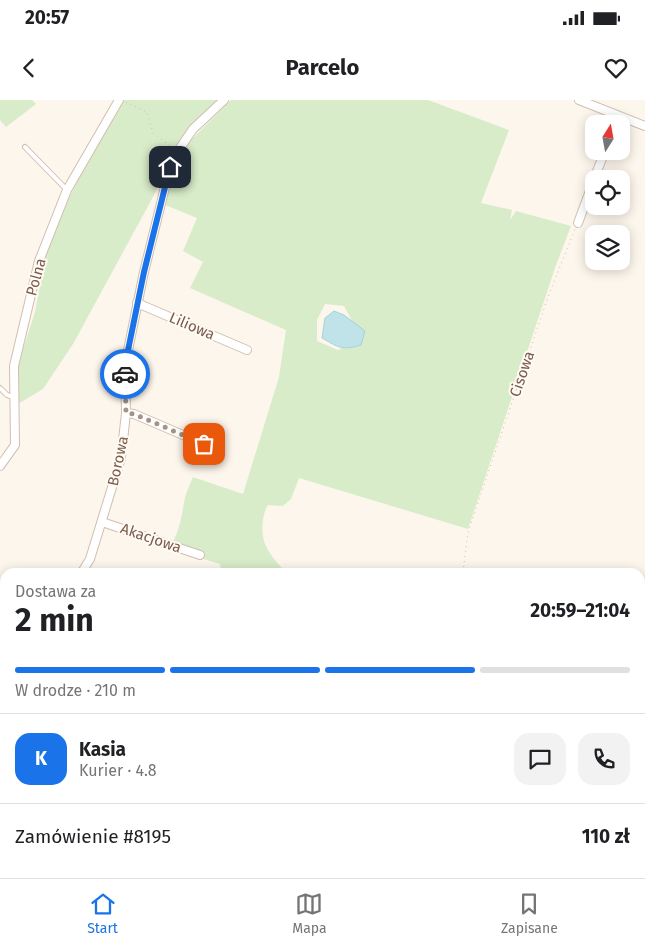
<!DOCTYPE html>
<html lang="pl">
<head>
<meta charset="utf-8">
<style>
  body { margin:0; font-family:"Fira Sans",sans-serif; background:#f2f2f2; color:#202124; height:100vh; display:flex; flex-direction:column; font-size:19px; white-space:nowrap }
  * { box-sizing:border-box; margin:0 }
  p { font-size:16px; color:#757577 }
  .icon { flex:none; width:28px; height:28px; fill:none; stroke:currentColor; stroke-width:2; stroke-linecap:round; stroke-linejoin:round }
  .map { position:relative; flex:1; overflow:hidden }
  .sheet { position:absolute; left:0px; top:468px; width:645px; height:311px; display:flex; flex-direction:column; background:#fff; border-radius:15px 15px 0 0; box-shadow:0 2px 12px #0003 }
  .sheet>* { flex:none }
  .needle { width:32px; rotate:11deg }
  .fabs { position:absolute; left:585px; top:15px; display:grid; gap:10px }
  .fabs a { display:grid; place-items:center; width:45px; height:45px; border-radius:10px; background:#fff; box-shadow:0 2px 12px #0003; font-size:25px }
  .pin { position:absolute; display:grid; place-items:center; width:42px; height:42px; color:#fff; margin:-21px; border-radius:10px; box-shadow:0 2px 8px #0006 }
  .courier { position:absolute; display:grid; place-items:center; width:50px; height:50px; margin:-25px; border:4px solid #1a73e8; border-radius:50%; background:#fff; color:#222; box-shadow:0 1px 6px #0007 }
  .overview em { font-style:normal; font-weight:700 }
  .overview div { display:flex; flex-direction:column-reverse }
  .overview { display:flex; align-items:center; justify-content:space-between; height:85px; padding:0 15px }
  h1 { font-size:32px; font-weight:700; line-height:38px }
  .bar { display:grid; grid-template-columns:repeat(4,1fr); gap:8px 5px; align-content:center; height:60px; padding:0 15px }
  .bar i { height:6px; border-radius:4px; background:#e0e0e0 }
  .bar .current { background:#1a73e8 }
  .bar p { grid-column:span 4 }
  .line { display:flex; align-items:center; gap:12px; padding:0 15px; border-top:1px solid #e0e0e0 }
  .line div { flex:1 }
  .round { display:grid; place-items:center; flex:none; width:52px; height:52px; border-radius:15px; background:#f2f2f2 }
  .status { display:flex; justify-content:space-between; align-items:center; height:35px; padding:0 25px; background:#fff; direction:ltr }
  .status svg { height:14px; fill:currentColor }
  header { display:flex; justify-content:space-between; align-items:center; height:65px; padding:0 15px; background:#fff; font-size:22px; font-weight:700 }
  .tab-bar { display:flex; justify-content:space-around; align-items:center; height:70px; border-top:1px solid #e0e0e0; background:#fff; font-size:14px; color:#757577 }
  .tab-bar a { display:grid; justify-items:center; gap:2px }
  .tab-bar .current { color:#1a73e8 }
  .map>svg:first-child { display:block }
  .green { fill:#d8ecc9; fill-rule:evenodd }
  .water { fill:#bfe3e8; stroke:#a5d3da }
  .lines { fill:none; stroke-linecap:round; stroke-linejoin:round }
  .lane-casing { stroke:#d1beb0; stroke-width:6 }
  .street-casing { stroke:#d1beb0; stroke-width:10 }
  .path { stroke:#d9b8a5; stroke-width:1; stroke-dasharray:1 4; stroke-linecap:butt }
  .lane { stroke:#fff; stroke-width:4 }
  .street { stroke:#fff; stroke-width:8 }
  .done { stroke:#a89285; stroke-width:5; stroke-dasharray:0 9 }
  .route { stroke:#1a73e8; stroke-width:6 }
  .labels { text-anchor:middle; stroke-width:4; stroke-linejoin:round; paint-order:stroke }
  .street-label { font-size:15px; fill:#7a5c4d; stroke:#fffaf3 }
</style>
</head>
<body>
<div class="status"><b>20:57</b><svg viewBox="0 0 49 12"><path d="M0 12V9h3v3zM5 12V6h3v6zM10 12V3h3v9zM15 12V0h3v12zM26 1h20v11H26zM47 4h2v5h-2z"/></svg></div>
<header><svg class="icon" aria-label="back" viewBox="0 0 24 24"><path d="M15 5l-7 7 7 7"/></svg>Parcelo<svg class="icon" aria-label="heart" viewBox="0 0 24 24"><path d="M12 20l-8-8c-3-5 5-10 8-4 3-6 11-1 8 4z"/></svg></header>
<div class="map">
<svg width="645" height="778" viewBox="0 0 645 778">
  <rect width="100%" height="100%" fill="#fdf6ec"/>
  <!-- green -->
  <g class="green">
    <path d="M0 0H32L36 4 6 27 0 20Z"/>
    <path d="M123 0H218L195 24 174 49 153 97 73 244 43 289 18 304 19 262 35 212 47 150 70 96 94 49Z"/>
    <path d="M231 0H428L509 30 481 103 512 110 510 120 516 111 571 126 555 168 468 429 299 378 291 399 283 406 268 405C262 415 261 429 264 441 266 449 280 469 288 472H221L220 464 168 448C179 436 181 418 184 403 185 394 190 385 193 377L243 394 279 277 286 230 190 188 203 162 183 151 197 118 163 104 180 57 191 40ZM325 204 344 206 361 238 338 250 317 241V220Z"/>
    <path d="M207 774H396L395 778H208Z"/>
  </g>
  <!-- water -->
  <path class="water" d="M334 211 344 215 365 231 361 245C342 251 338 247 322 238L325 218Z"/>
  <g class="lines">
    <defs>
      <g id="lane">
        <path d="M25 47 67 90"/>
        <path d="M0 288 7 295 14 297"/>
        <path d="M71 778V776"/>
      </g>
      <g id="street">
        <path d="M579 0 645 26"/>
        <path d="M594 79 605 51"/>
        <path d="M578 123 594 80"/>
        <path d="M137 203 247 250"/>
        <path d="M126 313 134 314 204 344"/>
        <path d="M0 366 15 345 14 266 39 161 67 90 119 0"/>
        <path d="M102 422 200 455"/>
        <path d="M82 472 90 459 121 358 126 313 125 265 144 172 170 67 178 51 193 29 224 0"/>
        <path d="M0 549 5 545"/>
        <path d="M0 631 5 633"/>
        <path d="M0 705 5 707"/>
        <path d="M0 754H5"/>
        <path d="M165 774 169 778"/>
        <path d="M27 778 29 774"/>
      </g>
    </defs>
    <!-- lane casing -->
    <use href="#lane" class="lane-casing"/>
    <!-- street casing -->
    <use href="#street" class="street-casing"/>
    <!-- path -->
    <g class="path">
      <path d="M126 2 147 12 153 33 172 47"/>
      <path d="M463 472 468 432 548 197 575 129"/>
      <path d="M397 778 398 774"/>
    </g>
    <!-- lane -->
    <use href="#lane" class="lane"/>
    <!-- street -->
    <use href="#street" class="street"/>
  </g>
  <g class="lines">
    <!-- done -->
    <path class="done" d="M125 274 126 313 134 314 204 344"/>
    <!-- route -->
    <path class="route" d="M125 274V265L144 172 170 67"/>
  </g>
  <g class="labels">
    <!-- street labels -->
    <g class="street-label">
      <text transform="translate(36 177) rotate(-75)" y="5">Polna</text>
      <text transform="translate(192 226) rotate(23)" y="5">Liliowa</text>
      <text transform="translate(522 274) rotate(-71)" y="5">Cisowa</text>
      <text transform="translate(118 361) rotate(-78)" y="5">Borowa</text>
      <text transform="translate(151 438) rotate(19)" y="5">Akacjowa</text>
    </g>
  </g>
</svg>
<div class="fabs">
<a><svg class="needle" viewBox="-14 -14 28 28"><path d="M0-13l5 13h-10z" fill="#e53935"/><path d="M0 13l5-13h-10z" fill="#757577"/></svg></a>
<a><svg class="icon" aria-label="locate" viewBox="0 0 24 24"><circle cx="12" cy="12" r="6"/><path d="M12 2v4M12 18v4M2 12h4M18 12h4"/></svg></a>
<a><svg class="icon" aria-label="layers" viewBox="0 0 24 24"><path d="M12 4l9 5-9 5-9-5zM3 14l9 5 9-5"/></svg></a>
</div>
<div class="pin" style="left:204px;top:344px;background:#ea580c"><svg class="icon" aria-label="bag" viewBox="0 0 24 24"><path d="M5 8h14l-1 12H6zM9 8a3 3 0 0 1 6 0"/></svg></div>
<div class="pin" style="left:170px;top:67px;background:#1f2937"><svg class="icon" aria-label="home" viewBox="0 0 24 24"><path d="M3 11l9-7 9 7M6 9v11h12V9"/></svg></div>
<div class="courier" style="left:125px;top:274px"><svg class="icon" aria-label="car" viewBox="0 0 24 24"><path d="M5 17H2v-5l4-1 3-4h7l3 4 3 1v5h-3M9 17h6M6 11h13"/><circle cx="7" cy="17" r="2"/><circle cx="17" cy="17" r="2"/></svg></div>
<section class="sheet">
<div class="overview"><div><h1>2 min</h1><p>Dostawa za</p></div><em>20:59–21:04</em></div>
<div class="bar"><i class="current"></i><i class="current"></i><i class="current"></i><i></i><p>W drodze · 210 m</p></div>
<div class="line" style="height:90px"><b class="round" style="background:#1a73e8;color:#fff">K</b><div><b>Kasia</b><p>Kurier · 4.8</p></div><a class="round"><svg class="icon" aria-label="chat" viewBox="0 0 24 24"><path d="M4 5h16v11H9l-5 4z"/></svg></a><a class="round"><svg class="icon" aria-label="phone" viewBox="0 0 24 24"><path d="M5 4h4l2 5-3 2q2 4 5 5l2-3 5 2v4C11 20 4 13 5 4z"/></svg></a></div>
<div class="line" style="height:65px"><div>Zamówienie #8195</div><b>110 zł</b></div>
</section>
</div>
<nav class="tab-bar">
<a class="current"><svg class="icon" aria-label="home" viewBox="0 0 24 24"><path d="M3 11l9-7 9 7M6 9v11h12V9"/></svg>Start</a>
<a><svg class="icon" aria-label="map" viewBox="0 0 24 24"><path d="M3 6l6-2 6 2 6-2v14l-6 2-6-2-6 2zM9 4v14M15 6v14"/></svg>Mapa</a>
<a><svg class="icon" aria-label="saved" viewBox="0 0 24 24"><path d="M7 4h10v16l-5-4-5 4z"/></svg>Zapisane</a>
</nav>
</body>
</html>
